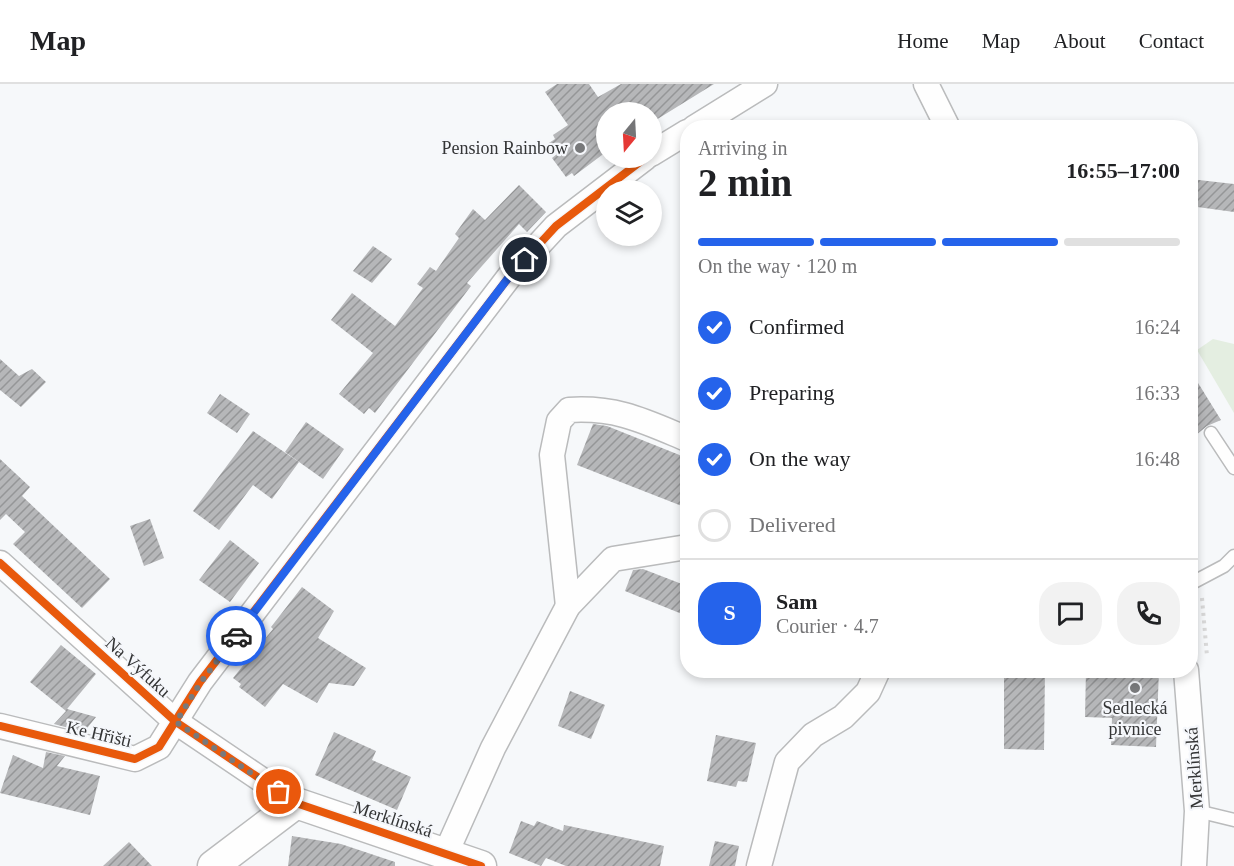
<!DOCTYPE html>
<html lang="en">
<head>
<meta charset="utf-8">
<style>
  body { margin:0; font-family:"Times New Roman",serif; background:#f2f2f2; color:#202124; height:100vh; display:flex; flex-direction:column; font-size:22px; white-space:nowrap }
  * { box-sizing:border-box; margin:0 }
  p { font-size:20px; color:#757577 }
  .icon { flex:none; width:33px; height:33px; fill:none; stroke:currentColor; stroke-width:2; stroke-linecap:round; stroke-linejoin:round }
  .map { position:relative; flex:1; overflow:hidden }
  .details { position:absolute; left:680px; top:36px; width:518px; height:558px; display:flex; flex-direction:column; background:#fff; border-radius:24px; box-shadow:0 3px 9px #0003 }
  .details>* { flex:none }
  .needle { width:39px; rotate:198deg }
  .controls { position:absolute; left:596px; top:18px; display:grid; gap:12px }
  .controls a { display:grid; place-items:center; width:66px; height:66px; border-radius:50%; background:#fff; box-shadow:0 3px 9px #0003; font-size:30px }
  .pin { position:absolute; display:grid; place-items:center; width:51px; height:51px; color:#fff; margin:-26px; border:3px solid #fff; border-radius:50%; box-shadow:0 2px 6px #0007 }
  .courier { position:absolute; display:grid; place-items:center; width:60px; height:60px; margin:-30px; border:4px solid #2563eb; border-radius:50%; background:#fff; color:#222; box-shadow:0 2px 8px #0007 }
  .overview em { font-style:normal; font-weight:600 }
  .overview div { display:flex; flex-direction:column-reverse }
  .overview { display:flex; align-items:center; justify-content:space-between; height:102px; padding:0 18px }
  h1 { font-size:39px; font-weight:600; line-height:45px }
  .bar { display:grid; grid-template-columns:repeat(4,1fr); gap:9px 6px; align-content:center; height:72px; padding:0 18px }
  .bar i { height:8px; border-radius:4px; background:#e0e0e0 }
  .bar .active { background:#2563eb }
  .bar p { grid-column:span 4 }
  .line { display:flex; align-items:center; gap:15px; padding:0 18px; border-top:2px solid #e0e0e0 }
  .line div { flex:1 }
  .round { display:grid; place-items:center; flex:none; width:63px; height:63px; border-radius:24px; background:#f2f2f2 }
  ol { padding:0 18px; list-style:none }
  li { display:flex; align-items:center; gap:18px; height:66px }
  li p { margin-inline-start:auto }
  li .icon { padding:6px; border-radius:50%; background:#2563eb; color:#fff; stroke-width:4 }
  li:last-child { color:#757577 }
  li i { width:33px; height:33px; border:3px solid #e0e0e0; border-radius:50% }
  header { display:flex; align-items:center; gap:36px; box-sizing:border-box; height:84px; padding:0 30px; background:#fff; border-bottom:2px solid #e0e0e0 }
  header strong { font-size:28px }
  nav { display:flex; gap:33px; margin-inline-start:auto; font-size:21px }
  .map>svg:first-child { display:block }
  .grass { fill:#e4eee1 }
  .building { fill:url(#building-hatch) }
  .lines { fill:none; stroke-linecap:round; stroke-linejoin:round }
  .service-casing { stroke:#babbbc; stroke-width:15 }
  .minor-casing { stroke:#babbbc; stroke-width:27 }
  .tertiary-casing { stroke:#babbbc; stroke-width:33 }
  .path { stroke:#d8d8d8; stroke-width:4; stroke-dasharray:3 4.5; stroke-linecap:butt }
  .service { stroke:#fefefe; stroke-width:12 }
  .minor { stroke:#fefefe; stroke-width:24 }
  .tertiary { stroke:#fefefe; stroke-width:30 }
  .cycleway-casing { stroke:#f5f7fb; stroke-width:11 }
  .cycleway { stroke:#e8590c; stroke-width:8 }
  .done { stroke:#78797b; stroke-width:6; stroke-dasharray:0 10.8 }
  .route { stroke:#2563eb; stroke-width:8 }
  .poi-dot { fill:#78797b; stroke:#f5f7fb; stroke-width:2 }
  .labels { text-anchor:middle; stroke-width:4.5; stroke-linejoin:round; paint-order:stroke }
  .poi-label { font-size:18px; fill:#343536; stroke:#f5f7fb; text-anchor:end }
  .street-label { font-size:18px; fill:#343536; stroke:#f5f7fb }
</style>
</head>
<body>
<header>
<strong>Map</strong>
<nav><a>Home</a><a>Map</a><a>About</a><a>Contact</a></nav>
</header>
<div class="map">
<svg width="1234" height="782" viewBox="0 0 1234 782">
  <defs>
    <pattern id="building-hatch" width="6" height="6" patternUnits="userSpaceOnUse" patternTransform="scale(1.5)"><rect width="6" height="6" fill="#b6b7b9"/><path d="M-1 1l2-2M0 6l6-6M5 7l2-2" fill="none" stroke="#959697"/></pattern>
  </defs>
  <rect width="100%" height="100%" fill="#f6f8fa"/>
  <!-- grass -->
  <path class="grass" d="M1213 255 1234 260V329L1197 266Z"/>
  <!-- building -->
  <g class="building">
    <path d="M557 0H589L598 13 621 0H714L651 39V28H606V68L574 92 572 89 566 93 552 74 557 70 549 59 555 55 553 51 568 41 545 8Z"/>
    <path d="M1190 95 1234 100V128L1190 122Z"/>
    <path d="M519 101 546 128 527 148 519 140 467 199 471 202 375 329 369 324 364 330 339 310 373 269 331 236 352 209 395 242 423 204 417 200 430 183 436 187 459 154 455 150 473 125 485 136Z"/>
    <path d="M373 162 392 175 372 199 353 187Z"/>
    <path d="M0 275 19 292 32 285 46 298 21 323 0 306Z"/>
    <path d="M1190 286 1221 336 1207 342 1190 356Z"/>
    <path d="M220 310 250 330 237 349 207 329Z"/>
    <path d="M306 338 344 365 323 395 285 368Z"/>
    <path d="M593 340 607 342 687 374V424L577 381Z"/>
    <path d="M253 347 299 378 272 415 253 401 219 446 193 427Z"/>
    <path d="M0 375 30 403 22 412 110 495 82 524 13 460 25 448 6 430 0 436Z"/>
    <path d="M150 435 164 474 144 482 130 442Z"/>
    <path d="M230 456 259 479 230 518 199 496Z"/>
    <path d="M643 485 687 502V532L625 507 633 486Z"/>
    <path d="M302 503 334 527 318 554 366 584 354 602 329 599 317 619 283 600 265 623 239 603 241 600 233 594 273 545 271 543Z"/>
    <path d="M61 561 96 590 67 625 96 633 84 648 54 640 66 627 30 598Z"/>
    <path d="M1004 586H1045L1044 666 1004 665Z"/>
    <path d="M1086 586H1159L1156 663 1111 661 1112 634 1085 633Z"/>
    <path d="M570 607 605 621 591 655 558 642Z"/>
    <path d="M334 648 376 667 372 676 411 693 397 726 315 691Z"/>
    <path d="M716 651 756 659 747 698 738 697 736 703 707 697Z"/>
    <path d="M46 668 65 672 57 682 100 692 90 731 0 709 13 671 43 684Z"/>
    <path d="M521 737 534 742 537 737 563 747 564 741 664 762 660 782H566L546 774 541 782 509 769Z"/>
    <path d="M292 752 341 760 395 778V782H288Z"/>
    <path d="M715 757 739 762 735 782H709Z"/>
    <path d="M129 758 152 782H103Z"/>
  </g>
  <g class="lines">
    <defs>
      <g id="service">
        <path d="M1211 349 1234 384"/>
        <path d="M1190 500 1224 482 1234 472"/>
        <path d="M1197 727 1234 736"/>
      </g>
      <g id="minor">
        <path d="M926 0 948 44"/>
        <path d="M694 44 765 0"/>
        <path d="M651 70 687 48"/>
        <path d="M0 479 176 638 296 719"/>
        <path d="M568 522 552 371 559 337 569 326C617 323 644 337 687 355"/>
        <path d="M1186 586 1197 727 1194 782"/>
        <path d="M0 642 135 675 159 663 200 598 509 193 556 142 645 74"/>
        <path d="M446 769 493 664 568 522 613 475 687 463"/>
        <path d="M759 782 787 678 813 651 843 633 868 608 878 586"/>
      </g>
      <path id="tertiary" d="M213 782 296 719 481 782"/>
    </defs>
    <!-- service casing -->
    <use href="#service" class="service-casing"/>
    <!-- minor casing -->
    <use href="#minor" class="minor-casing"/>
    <!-- tertiary casing -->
    <use href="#tertiary" class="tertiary-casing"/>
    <!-- path -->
    <g class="path">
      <path d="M1190 459 1194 477"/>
      <path d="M1202 514 1207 572"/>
    </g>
    <!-- service -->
    <use href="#service" class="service"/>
    <!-- minor -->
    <use href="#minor" class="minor"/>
    <!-- tertiary -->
    <use href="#tertiary" class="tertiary"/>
    <defs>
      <g id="cycleway">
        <path d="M0 479 176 638 296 719 481 782"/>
        <path d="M0 642 135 675 159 663 200 598 509 193 556 142 645 74"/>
      </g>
    </defs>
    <!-- cycleway casing -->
    <use href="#cycleway" class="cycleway-casing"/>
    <!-- cycleway -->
    <use href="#cycleway" class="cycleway"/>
  </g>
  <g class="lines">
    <!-- done -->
    <path class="done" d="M236 552 201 598 176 638 279 708"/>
    <!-- route -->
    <path class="route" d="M236 552 509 193 525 176"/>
  </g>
  <!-- markers -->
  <g class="poi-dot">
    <circle cx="580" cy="64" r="6"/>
    <circle cx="1135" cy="604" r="6"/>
  </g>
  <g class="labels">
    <!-- poi labels -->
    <g class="poi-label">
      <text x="568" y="70">Pension Rainbow</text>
      <text x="1135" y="630" text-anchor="middle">Sedlecká<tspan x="1135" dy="21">pivnice</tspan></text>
    </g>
    <!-- street labels -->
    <g class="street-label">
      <text transform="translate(138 583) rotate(42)" y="6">Na Výfuku</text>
      <text transform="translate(99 650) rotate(13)" y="6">Ke Hřišti</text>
      <text transform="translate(1194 684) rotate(-94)" y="6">Merklínská</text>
      <text transform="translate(393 735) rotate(18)" y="6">Merklínská</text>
    </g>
  </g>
</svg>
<div class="controls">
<a><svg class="needle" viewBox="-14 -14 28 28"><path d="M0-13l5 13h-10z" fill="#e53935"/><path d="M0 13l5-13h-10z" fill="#757577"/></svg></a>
<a><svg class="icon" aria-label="layers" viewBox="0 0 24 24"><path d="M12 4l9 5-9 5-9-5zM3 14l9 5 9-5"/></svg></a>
</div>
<div class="pin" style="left:279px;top:708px;background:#ea580c"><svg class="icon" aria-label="bag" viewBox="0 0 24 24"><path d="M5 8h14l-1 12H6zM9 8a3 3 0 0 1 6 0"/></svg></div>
<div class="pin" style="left:525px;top:176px;background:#1f2937"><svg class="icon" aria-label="home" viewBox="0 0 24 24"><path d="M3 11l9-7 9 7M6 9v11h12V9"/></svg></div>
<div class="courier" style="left:236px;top:552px"><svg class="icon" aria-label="car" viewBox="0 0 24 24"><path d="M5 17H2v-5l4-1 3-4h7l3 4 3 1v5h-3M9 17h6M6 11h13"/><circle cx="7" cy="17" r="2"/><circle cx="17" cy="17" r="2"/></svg></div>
<section class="details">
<div class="overview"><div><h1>2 min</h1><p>Arriving in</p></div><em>16:55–17:00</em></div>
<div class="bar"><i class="active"></i><i class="active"></i><i class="active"></i><i></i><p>On the way · 120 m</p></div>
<ol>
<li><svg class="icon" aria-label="check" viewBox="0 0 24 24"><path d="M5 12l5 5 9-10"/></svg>Confirmed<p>16:24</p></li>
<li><svg class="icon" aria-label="check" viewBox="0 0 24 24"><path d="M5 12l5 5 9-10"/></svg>Preparing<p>16:33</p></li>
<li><svg class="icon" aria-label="check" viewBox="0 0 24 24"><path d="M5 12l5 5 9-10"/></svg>On the way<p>16:48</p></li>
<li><i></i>Delivered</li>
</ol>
<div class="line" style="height:108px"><b class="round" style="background:#2563eb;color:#fff">S</b><div><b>Sam</b><p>Courier · 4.7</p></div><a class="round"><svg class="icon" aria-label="chat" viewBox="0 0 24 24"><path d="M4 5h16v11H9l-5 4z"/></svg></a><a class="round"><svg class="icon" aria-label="phone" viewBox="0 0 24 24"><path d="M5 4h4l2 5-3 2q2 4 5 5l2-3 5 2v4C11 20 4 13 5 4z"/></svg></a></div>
</section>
</div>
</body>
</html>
